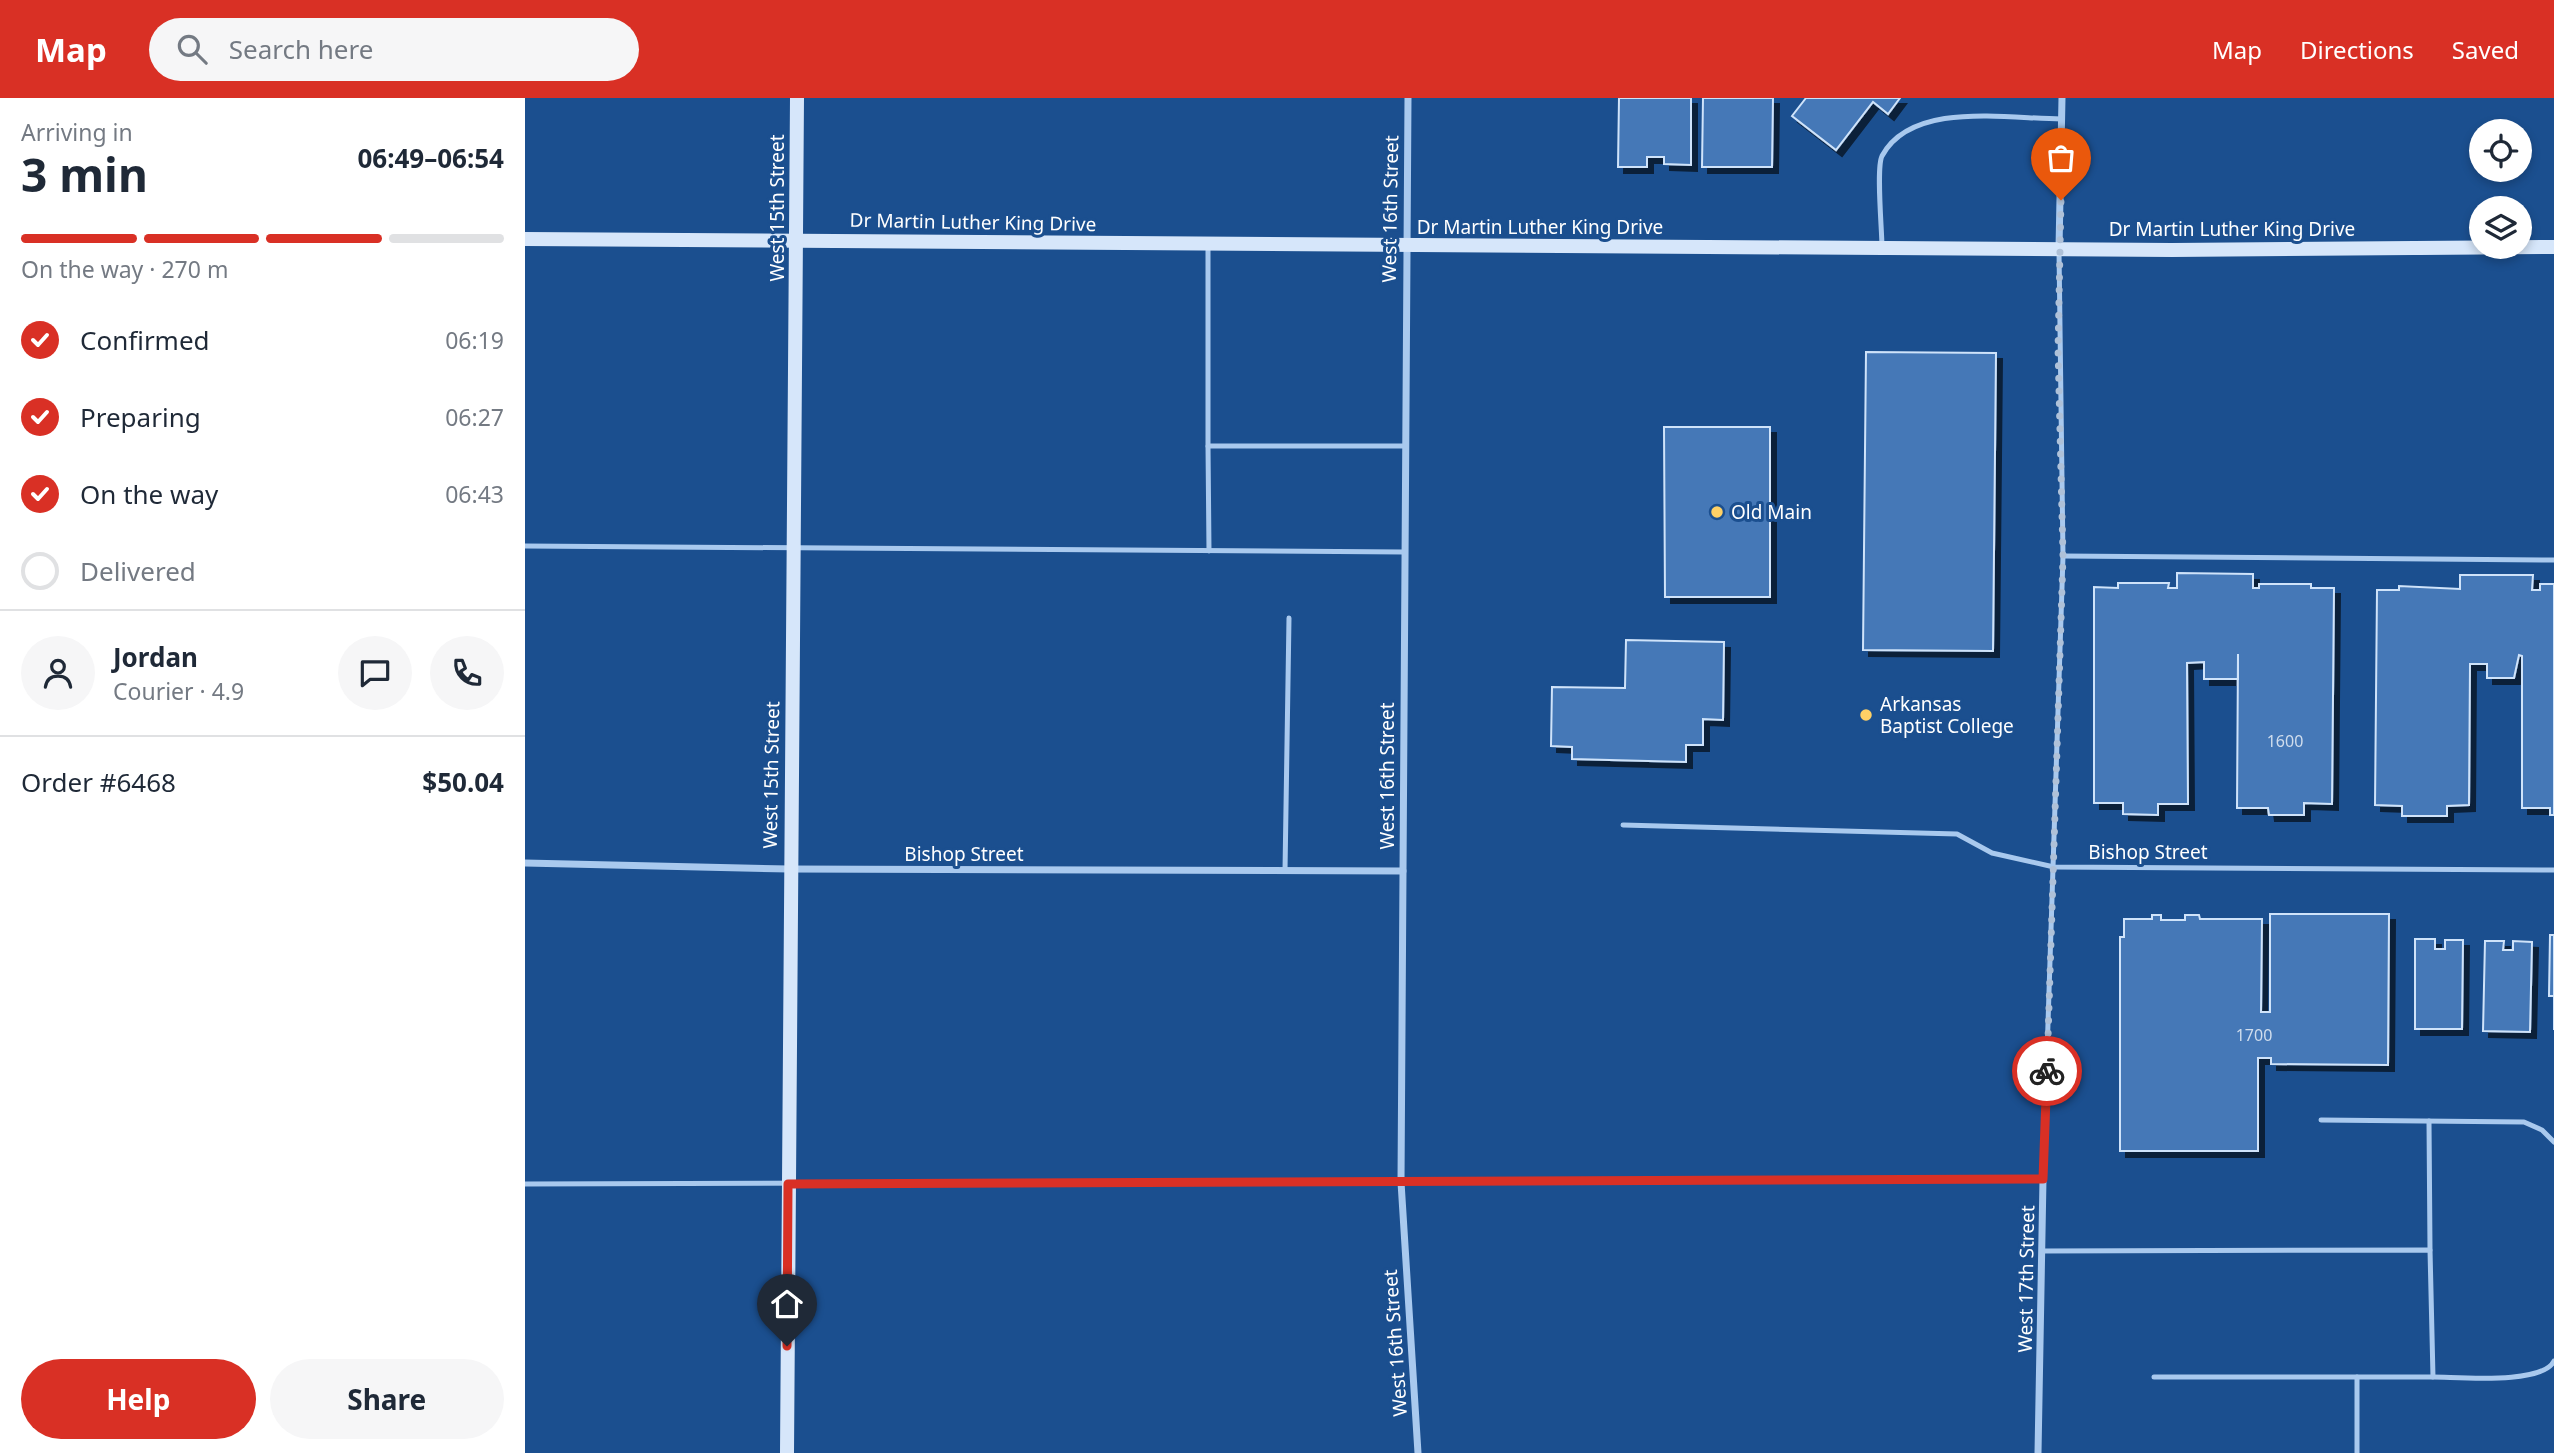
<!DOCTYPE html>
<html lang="en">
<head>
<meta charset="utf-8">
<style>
  body { margin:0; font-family:"Noto Sans",sans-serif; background:#f6f6f7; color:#1f2937; height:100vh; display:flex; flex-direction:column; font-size:26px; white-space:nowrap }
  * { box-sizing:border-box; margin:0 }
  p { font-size:23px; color:#747a83 }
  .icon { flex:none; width:38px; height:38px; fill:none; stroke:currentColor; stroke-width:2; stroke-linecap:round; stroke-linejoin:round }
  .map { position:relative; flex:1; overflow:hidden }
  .panel { display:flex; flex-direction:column; background:#fff; width:525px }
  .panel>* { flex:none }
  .controls { position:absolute; left:1944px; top:21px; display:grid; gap:14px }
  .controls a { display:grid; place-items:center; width:63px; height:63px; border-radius:50%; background:#fff; box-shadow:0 4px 10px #0003; font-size:35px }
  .pin { position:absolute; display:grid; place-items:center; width:60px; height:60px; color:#fff; margin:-72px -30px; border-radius:50% 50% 50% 0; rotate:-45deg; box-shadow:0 0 7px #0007 }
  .pin .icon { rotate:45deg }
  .courier { position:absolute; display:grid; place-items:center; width:70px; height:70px; margin:-35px; border:5px solid #d93025; border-radius:50%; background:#fff; color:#222; box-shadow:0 2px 9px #0007 }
  .headline em { font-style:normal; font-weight:700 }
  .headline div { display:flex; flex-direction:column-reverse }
  .headline { display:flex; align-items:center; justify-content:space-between; height:119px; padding:0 21px }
  h1 { font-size:46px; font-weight:700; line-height:52px }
  .bar { display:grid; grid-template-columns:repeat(4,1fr); gap:10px 7px; align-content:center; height:84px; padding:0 21px }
  .bar i { height:9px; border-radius:5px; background:#e0e1e3 }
  .bar .on { background:#d93025 }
  .bar p { grid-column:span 4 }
  .line { display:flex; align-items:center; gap:18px; padding:0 21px; border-top:2px solid #e0e1e3 }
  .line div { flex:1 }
  .round { display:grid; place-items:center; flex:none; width:74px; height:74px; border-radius:37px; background:#f6f6f7 }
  ol { padding:0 21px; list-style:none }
  li { display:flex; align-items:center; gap:21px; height:77px }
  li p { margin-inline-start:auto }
  li .icon { padding:7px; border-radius:50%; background:#d93025; color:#fff; stroke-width:4 }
  li:last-child { color:#747a83 }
  li i { width:38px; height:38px; border:4px solid #e0e1e3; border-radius:50% }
  .cta { display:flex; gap:14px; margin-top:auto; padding:14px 21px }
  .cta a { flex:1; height:80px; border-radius:42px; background:#d93025; color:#fff; font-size:28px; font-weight:700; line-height:80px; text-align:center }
  .cta a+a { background:#f6f6f7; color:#1f2937 }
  header { display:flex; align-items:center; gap:42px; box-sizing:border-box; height:98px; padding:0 35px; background:#d93025; color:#fff }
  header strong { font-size:33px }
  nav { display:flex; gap:38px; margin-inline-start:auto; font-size:24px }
  .search { width:490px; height:63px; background:#f6f6f7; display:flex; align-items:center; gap:18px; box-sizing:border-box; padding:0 24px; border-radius:38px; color:#747a83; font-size:26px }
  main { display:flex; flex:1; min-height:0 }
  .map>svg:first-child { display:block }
  .building { fill:#4478b7; stroke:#cfe3fa; stroke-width:2; filter:url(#shadow) }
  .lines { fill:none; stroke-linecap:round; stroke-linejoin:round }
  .lane { stroke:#a9c9ee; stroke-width:5 }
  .street { stroke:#a9c9ee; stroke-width:7 }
  .secondary { stroke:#d6e6fa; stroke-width:14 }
  .done { stroke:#afc1d8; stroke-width:7; stroke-dasharray:0 12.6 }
  .route { stroke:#d93025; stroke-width:9 }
  .poi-dot { fill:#ffd166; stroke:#1b4f8f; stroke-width:2.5 }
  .labels { text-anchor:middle; stroke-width:6; stroke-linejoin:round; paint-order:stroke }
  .number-label { font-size:16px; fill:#d0dded }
  .street-label { font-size:19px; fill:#fff; stroke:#1b4f8f }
  .poi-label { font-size:19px; fill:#fff; stroke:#1b4f8f; text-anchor:start }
</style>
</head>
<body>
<header>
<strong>Map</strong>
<div class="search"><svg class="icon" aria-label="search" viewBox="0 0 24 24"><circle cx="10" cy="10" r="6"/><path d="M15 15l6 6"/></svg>Search here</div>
<nav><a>Map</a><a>Directions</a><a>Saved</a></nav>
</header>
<main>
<section class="panel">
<div class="headline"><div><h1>3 min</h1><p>Arriving in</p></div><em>06:49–06:54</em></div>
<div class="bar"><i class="on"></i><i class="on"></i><i class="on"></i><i></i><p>On the way · 270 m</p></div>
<ol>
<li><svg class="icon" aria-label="check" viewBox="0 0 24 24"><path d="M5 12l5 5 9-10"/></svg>Confirmed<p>06:19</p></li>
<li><svg class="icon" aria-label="check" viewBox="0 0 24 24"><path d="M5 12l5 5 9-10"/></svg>Preparing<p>06:27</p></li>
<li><svg class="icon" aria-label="check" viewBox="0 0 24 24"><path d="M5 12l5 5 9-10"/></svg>On the way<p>06:43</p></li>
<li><i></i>Delivered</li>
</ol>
<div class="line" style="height:126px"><a class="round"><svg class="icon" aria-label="person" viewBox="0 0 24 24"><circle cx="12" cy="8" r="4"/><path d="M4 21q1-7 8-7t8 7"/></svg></a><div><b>Jordan</b><p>Courier · 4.9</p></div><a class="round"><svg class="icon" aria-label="chat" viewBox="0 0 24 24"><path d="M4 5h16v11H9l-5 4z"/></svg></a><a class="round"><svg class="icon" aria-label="phone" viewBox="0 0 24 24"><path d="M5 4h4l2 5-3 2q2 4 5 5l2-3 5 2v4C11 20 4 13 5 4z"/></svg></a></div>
<div class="line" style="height:91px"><div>Order #6468</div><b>$50.04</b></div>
<div class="cta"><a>Help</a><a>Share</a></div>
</section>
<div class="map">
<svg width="2029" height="1355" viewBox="0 0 2029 1355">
  <defs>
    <filter id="shadow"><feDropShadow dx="6" dy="6" stdDeviation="0" flood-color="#0009"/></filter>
  </defs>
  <rect width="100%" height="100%" fill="#1b4f8f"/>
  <!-- building -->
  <g class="building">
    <path d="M1094 0H1166V67L1139 66V59H1122V69H1093Z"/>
    <path d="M1178 0H1248L1247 69H1177Z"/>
    <path d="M1281 0H1375L1363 16 1348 4 1311 52 1267 18Z"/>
    <path d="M1341 254 1471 255 1468 553 1338 552Z"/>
    <path d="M1139 329H1245V499H1140Z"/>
    <path d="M1652 475 1728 476V490H1734V486H1786V490H1809L1807 706 1779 705V717H1744L1743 710H1712L1713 556V581H1679V564L1662 565 1663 706H1633V717L1598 716V705H1569V489L1593 490V485H1644L1643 490H1652Z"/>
    <path d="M1935 477H2008L2007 492H2015V486H2029V717H2025V710H1997V558L1994 557 1989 580H1962V566H1945L1944 707 1922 708V718H1877V708L1850 707 1852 492H1874V488L1935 491Z"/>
    <path d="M1101 542 1199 544 1198 622 1178 621V647H1161V664L1047 661V649L1026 648 1027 589 1100 590Z"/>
    <path d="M1745 816H1864L1863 967 1746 966V960H1733V1053H1595V839H1599V821H1627V817H1636V822H1660V817H1674L1675 821H1737L1736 914H1745Z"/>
    <path d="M2025 837H2029V932V898H2024Z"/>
    <path d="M1890 841H1910V851H1920V842H1938L1937 931H1890Z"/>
    <path d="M1960 843H1979L1978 852H1988V843L2007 844 2005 934 1958 933Z"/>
  </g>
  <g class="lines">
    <!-- lane -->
    <g class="lane">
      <path d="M683 148V348H879"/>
      <path d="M1357 149C1357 132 1351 70 1357 58 1387 2 1485 21 1536 21"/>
      <path d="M683 348 684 453"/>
      <path d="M0 448 879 454"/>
      <path d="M1538 458 2029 462"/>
      <path d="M1098 727 1432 736 1467 755 1529 769 2029 772"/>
      <path d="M760 773 764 520"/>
      <path d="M1796 1022 1999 1024 2017 1032 2029 1044"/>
      <path d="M1904 1023 1905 1152"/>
      <path d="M0 1086 1518 1081 1538 458 1534 153"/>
      <path d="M1518 1153 1905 1152 1908 1279H1832V1355"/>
      <path d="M1629 1279H1832"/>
      <path d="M1908 1279C1934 1279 2017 1287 2029 1263"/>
    </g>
    <!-- street -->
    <g class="street">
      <path d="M883 0 876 1084 893 1355"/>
      <path d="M1534 150 1537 0"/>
      <path d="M0 765 264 771 878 773"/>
      <path d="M1513 1355 1518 1081"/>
    </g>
    <!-- secondary -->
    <g class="secondary">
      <path d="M0 141 1647 152 2029 149"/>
      <path d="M262 1355 272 0"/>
    </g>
  </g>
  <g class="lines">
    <!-- done -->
    <path class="done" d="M1522 973 1538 458 1533 251 1536 102"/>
    <!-- route -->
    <path class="route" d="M262 1248 263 1086 1518 1081 1522 973"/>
  </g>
  <!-- markers -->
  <g class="poi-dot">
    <circle cx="1192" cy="414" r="7"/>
    <circle cx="1341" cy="617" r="7"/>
  </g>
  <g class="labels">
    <!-- number labels -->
    <g class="number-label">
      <text x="1760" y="649">1600</text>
      <text x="1729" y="943">1700</text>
    </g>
    <!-- street labels -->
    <g class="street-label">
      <text transform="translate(252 110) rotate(-90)" y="7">West 15th Street</text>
      <text transform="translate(865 111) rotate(-89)" y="7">West 16th Street</text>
      <text transform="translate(448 124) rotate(1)" y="7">Dr Martin Luther King Drive</text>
      <text x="1015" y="136">Dr Martin Luther King Drive</text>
      <text x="1707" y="138">Dr Martin Luther King Drive</text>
      <text transform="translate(246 677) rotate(-89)" y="7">West 15th Street</text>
      <text transform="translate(862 678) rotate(-90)" y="7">West 16th Street</text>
      <text x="1623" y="761">Bishop Street</text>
      <text x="439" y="763">Bishop Street</text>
      <text transform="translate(1501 1181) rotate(-89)" y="7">West 17th Street</text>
      <text transform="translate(870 1245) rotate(-94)" y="7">West 16th Street</text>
    </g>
    <!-- poi labels -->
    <g class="poi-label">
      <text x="1206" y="421">Old Main</text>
      <text x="1355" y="613">Arkansas<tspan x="1355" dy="22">Baptist College</tspan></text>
    </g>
  </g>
</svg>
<div class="controls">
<a><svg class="icon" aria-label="locate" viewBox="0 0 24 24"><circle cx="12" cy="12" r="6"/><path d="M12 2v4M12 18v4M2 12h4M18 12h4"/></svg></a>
<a><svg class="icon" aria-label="layers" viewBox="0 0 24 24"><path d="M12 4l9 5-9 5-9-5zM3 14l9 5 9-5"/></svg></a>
</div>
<div class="pin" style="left:1536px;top:102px;background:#ea580c"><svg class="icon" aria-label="bag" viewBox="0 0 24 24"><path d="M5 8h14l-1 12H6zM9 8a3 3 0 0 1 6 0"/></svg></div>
<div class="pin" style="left:262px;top:1248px;background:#1f2937"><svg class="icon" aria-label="home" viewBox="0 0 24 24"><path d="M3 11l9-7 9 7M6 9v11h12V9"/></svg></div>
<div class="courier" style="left:1522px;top:973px"><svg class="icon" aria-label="bike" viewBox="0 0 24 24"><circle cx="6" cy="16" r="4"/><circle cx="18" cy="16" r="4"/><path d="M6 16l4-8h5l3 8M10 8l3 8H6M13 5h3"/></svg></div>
</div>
</main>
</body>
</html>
